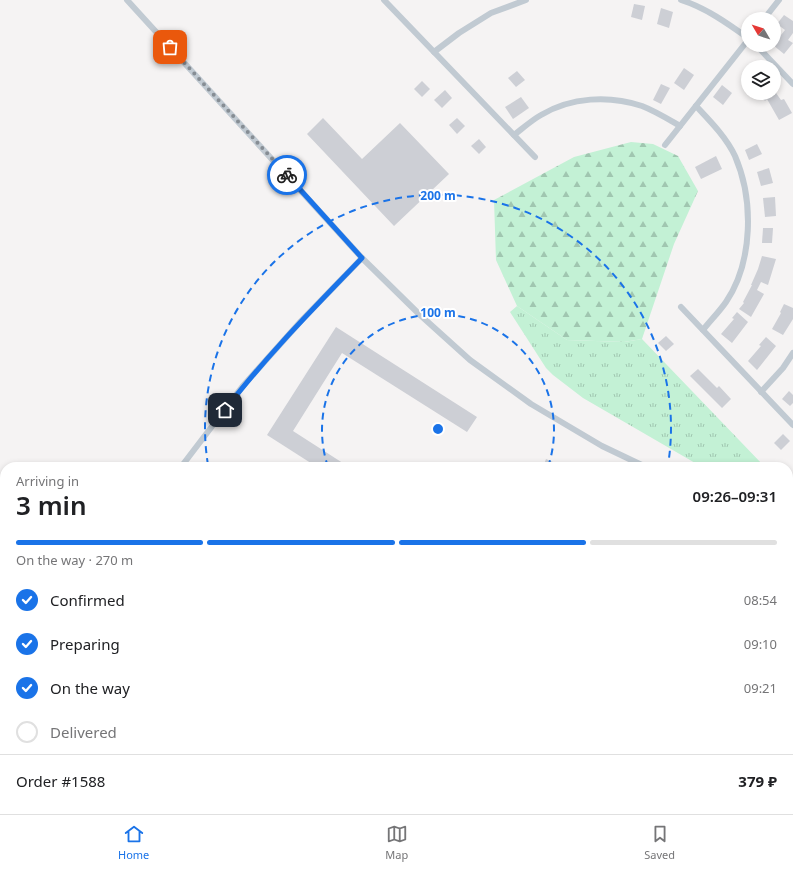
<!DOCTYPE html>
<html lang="en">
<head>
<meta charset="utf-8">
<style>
  body { margin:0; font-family:"Noto Sans",sans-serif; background:#f6f6f6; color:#202124; height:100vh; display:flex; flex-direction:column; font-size:15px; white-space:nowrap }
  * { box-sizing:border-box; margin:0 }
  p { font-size:13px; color:#757577 }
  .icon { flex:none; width:22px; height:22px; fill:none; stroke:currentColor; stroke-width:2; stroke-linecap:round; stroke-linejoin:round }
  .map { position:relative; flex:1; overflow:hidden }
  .sheet { position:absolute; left:0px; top:462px; width:793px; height:352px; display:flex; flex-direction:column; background:#fff; border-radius:16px 16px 0 0; box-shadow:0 2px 6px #0003 }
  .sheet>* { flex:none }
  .needle { width:26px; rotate:309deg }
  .controls { position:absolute; left:741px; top:12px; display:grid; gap:8px }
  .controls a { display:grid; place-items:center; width:40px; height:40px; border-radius:50%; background:#fff; box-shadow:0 2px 6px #0003; font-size:20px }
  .pin { position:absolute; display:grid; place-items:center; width:34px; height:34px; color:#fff; margin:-17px; border-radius:8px; box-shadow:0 2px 6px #0006 }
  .courier { position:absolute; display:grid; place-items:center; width:40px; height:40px; margin:-20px; border:3px solid #1a73e8; border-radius:50%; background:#fff; color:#222; box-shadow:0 1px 5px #0007 }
  .summary em { font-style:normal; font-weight:600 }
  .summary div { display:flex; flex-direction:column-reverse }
  .summary { display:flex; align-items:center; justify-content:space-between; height:68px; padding:0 16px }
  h1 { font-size:26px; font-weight:600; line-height:30px }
  .bar { display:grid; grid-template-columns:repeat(4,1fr); gap:6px 4px; align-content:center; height:48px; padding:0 16px }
  .bar i { height:5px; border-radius:3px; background:#e0e0e0 }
  .bar .active { background:#1a73e8 }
  .bar p { grid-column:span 4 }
  .line { display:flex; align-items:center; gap:10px; padding:0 16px; border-top:1px solid #e0e0e0 }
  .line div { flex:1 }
  ol { padding:0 16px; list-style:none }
  li { display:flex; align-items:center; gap:12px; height:44px }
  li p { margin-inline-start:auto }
  li .icon { padding:4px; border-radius:50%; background:#1a73e8; color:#fff; stroke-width:4 }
  li:last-child { color:#757577 }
  li i { width:22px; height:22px; border:2px solid #e0e0e0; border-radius:50% }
  .dock { display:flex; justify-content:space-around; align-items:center; height:56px; border-top:1px solid #e0e0e0; background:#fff; font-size:11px; color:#757577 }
  .dock a { display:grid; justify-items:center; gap:2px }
  .dock .active { color:#1a73e8 }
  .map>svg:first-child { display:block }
  .grass { fill:url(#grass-tufts) }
  .forest { fill:url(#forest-firs) }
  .building { fill:#cdcfd5 }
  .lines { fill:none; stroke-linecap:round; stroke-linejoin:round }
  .minor { stroke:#c1cad2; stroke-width:6 }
  .done { stroke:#868d94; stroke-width:4; stroke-dasharray:0 7.2 }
  .route { stroke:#1a73e8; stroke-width:5 }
  .ring { fill:none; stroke:#1a73e8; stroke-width:2; stroke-dasharray:7 5 }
  .centre { fill:#1a73e8; stroke:#fff; stroke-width:2 }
  .ring-label { font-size:12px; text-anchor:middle; font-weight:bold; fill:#1a73e8; stroke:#fff; stroke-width:4; stroke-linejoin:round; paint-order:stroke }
</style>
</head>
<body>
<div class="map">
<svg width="793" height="814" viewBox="0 0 793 814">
  <defs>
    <pattern id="grass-tufts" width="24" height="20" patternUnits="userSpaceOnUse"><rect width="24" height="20" fill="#c3f1d5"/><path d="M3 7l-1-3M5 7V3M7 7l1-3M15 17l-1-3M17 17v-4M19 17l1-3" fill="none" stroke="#a0c6b0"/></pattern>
    <pattern id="forest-firs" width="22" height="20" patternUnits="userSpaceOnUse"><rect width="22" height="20" fill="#c3f1d5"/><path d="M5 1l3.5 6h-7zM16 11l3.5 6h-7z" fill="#a0c6b0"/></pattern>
  </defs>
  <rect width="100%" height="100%" fill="#f5f3f3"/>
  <!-- grass -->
  <path class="grass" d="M517 306 567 340 624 342 642 339 765 467H702L583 398 553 375 546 368 510 312Z"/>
  <!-- forest -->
  <g class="forest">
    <path d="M631 142 653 144 678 156 698 191 674 244 642 339 624 342 567 340 517 306 496 260 494 200 574 157Z"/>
    <path d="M792 506 793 699 788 703V511Z"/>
  </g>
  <!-- building -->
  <g class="building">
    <path d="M634 4 645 6 642 20 631 17Z"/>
    <path d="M661 8 673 12 669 28 657 24Z"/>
    <path d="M784 15 793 21V33L788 40 793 43 784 54 773 45 785 30 777 24Z"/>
    <path d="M684 68 694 75 684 90 674 83Z"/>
    <path d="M517 71 525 80 516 87 508 78Z"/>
    <path d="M422 81 430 89 422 97 414 89Z"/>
    <path d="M661 84 670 88 661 104 653 100Z"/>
    <path d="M722 85 732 93 723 105 713 97Z"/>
    <path d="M445 90 452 98 442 108 434 100Z"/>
    <path d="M759 93H776L781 100 784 99 792 113 779 120 767 99 765 101Z"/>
    <path d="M521 97 529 108 513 119 505 107Z"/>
    <path d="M323 118 362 159 400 123 449 174 394 226 307 134Z"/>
    <path d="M457 118 465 126 457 134 449 125Z"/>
    <path d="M479 139 486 147 479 154 471 146Z"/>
    <path d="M757 144 762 154 749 160 745 150Z"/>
    <path d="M716 156 722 169 701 179 695 167Z"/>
    <path d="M769 168 773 183 761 186 757 172Z"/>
    <path d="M775 197 776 216 765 217 763 198Z"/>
    <path d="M763 228H773L772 243H762Z"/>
    <path d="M762 256 776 259 768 285 761 282 757 290 764 294 751 317 739 309 744 303 743 302 752 285H751L758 269Z"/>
    <path d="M784 304 793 308V319L783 335 772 329 781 313 780 312Z"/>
    <path d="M737 312 748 322 732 343 721 334 734 319 732 318Z"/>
    <path d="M336 327 477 417 467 432 342 353 293 431 349 467H317L267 435Z"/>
    <path d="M666 336 674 344 666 351 658 343Z"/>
    <path d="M766 337 776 346 757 370 748 361 761 346 759 345Z"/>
    <path d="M698 369 717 388 719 386 731 399 722 408 690 376Z"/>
    <path d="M789 391 793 395V403L790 406 782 399Z"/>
    <path d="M783 434 790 441 781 450 774 443Z"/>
    <path d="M546 459 564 467H543Z"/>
  </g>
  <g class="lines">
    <!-- minor -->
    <g class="minor">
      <path d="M127 0 362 258 419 314 470 360 531 404 602 446 646 467"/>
      <path d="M384 0 535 157"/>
      <path d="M681 0C706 8 727 23 748 38"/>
      <path d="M764 19 779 0"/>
      <path d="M756 45 793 84"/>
      <path d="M434 52 459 33 491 13 526 0"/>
      <path d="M696 106C710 121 726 137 735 156 754 200 753 262 726 302 719 312 710 321 703 330"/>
      <path d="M514 135C523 128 532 120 541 115 571 97 609 95 642 106 655 111 668 119 680 126"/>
      <path d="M665 145 748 40"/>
      <path d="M681 307 793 425"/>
      <path d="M761 392 783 368 793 353"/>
      <path d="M181 467 242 387 301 321 362 258"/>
      <path d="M788 497 793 494"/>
      <path d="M0 790 5 772"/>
      <path d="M414 809 422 814"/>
      <path d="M670 814 672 809"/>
      <path d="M695 814 698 809"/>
    </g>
  </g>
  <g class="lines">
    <!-- done -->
    <path class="done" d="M170 47 287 175"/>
    <!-- route -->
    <path class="route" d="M225 410C266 356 315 307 362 258L287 175"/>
  </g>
  <!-- distance rings -->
  <g class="ring">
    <path d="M328 467A116 116 0 1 1 548 467"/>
    <path d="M208 465A233 233 0 1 1 668 465"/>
  </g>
  <circle cx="438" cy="429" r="6" class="centre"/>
  <g class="ring-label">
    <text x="438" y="200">200 m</text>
    <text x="438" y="317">100 m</text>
  </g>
</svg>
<div class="controls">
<a><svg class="needle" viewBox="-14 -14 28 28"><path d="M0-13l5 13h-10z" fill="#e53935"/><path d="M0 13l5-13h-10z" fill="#757577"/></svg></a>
<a><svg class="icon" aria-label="layers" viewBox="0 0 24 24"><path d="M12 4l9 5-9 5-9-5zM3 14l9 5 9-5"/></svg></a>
</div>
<div class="pin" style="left:170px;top:47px;background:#ea580c"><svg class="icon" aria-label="bag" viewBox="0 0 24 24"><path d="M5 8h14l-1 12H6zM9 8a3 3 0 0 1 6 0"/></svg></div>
<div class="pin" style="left:225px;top:410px;background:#1f2937"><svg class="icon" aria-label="home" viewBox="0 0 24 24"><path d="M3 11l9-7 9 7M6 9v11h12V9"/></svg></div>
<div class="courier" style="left:287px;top:175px"><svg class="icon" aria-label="bike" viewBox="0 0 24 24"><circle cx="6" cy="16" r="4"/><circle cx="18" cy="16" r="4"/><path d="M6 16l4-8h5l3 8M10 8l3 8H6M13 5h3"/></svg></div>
<section class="sheet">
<div class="summary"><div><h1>3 min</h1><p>Arriving in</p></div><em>09:26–09:31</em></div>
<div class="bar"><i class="active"></i><i class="active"></i><i class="active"></i><i></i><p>On the way · 270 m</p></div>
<ol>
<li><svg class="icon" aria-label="check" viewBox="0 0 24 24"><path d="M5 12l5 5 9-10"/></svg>Confirmed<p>08:54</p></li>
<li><svg class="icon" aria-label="check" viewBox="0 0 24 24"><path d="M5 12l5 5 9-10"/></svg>Preparing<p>09:10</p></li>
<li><svg class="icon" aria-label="check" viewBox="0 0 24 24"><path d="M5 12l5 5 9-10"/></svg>On the way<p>09:21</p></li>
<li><i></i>Delivered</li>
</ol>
<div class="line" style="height:52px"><div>Order #1588</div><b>379 ₽</b></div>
</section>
</div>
<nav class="dock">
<a class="active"><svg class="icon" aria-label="home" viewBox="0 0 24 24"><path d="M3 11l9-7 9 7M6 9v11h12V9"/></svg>Home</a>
<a><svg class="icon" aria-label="map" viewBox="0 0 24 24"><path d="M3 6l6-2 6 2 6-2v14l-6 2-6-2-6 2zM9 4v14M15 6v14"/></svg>Map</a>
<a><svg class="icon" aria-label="saved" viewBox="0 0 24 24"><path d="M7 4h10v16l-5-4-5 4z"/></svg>Saved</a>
</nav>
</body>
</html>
